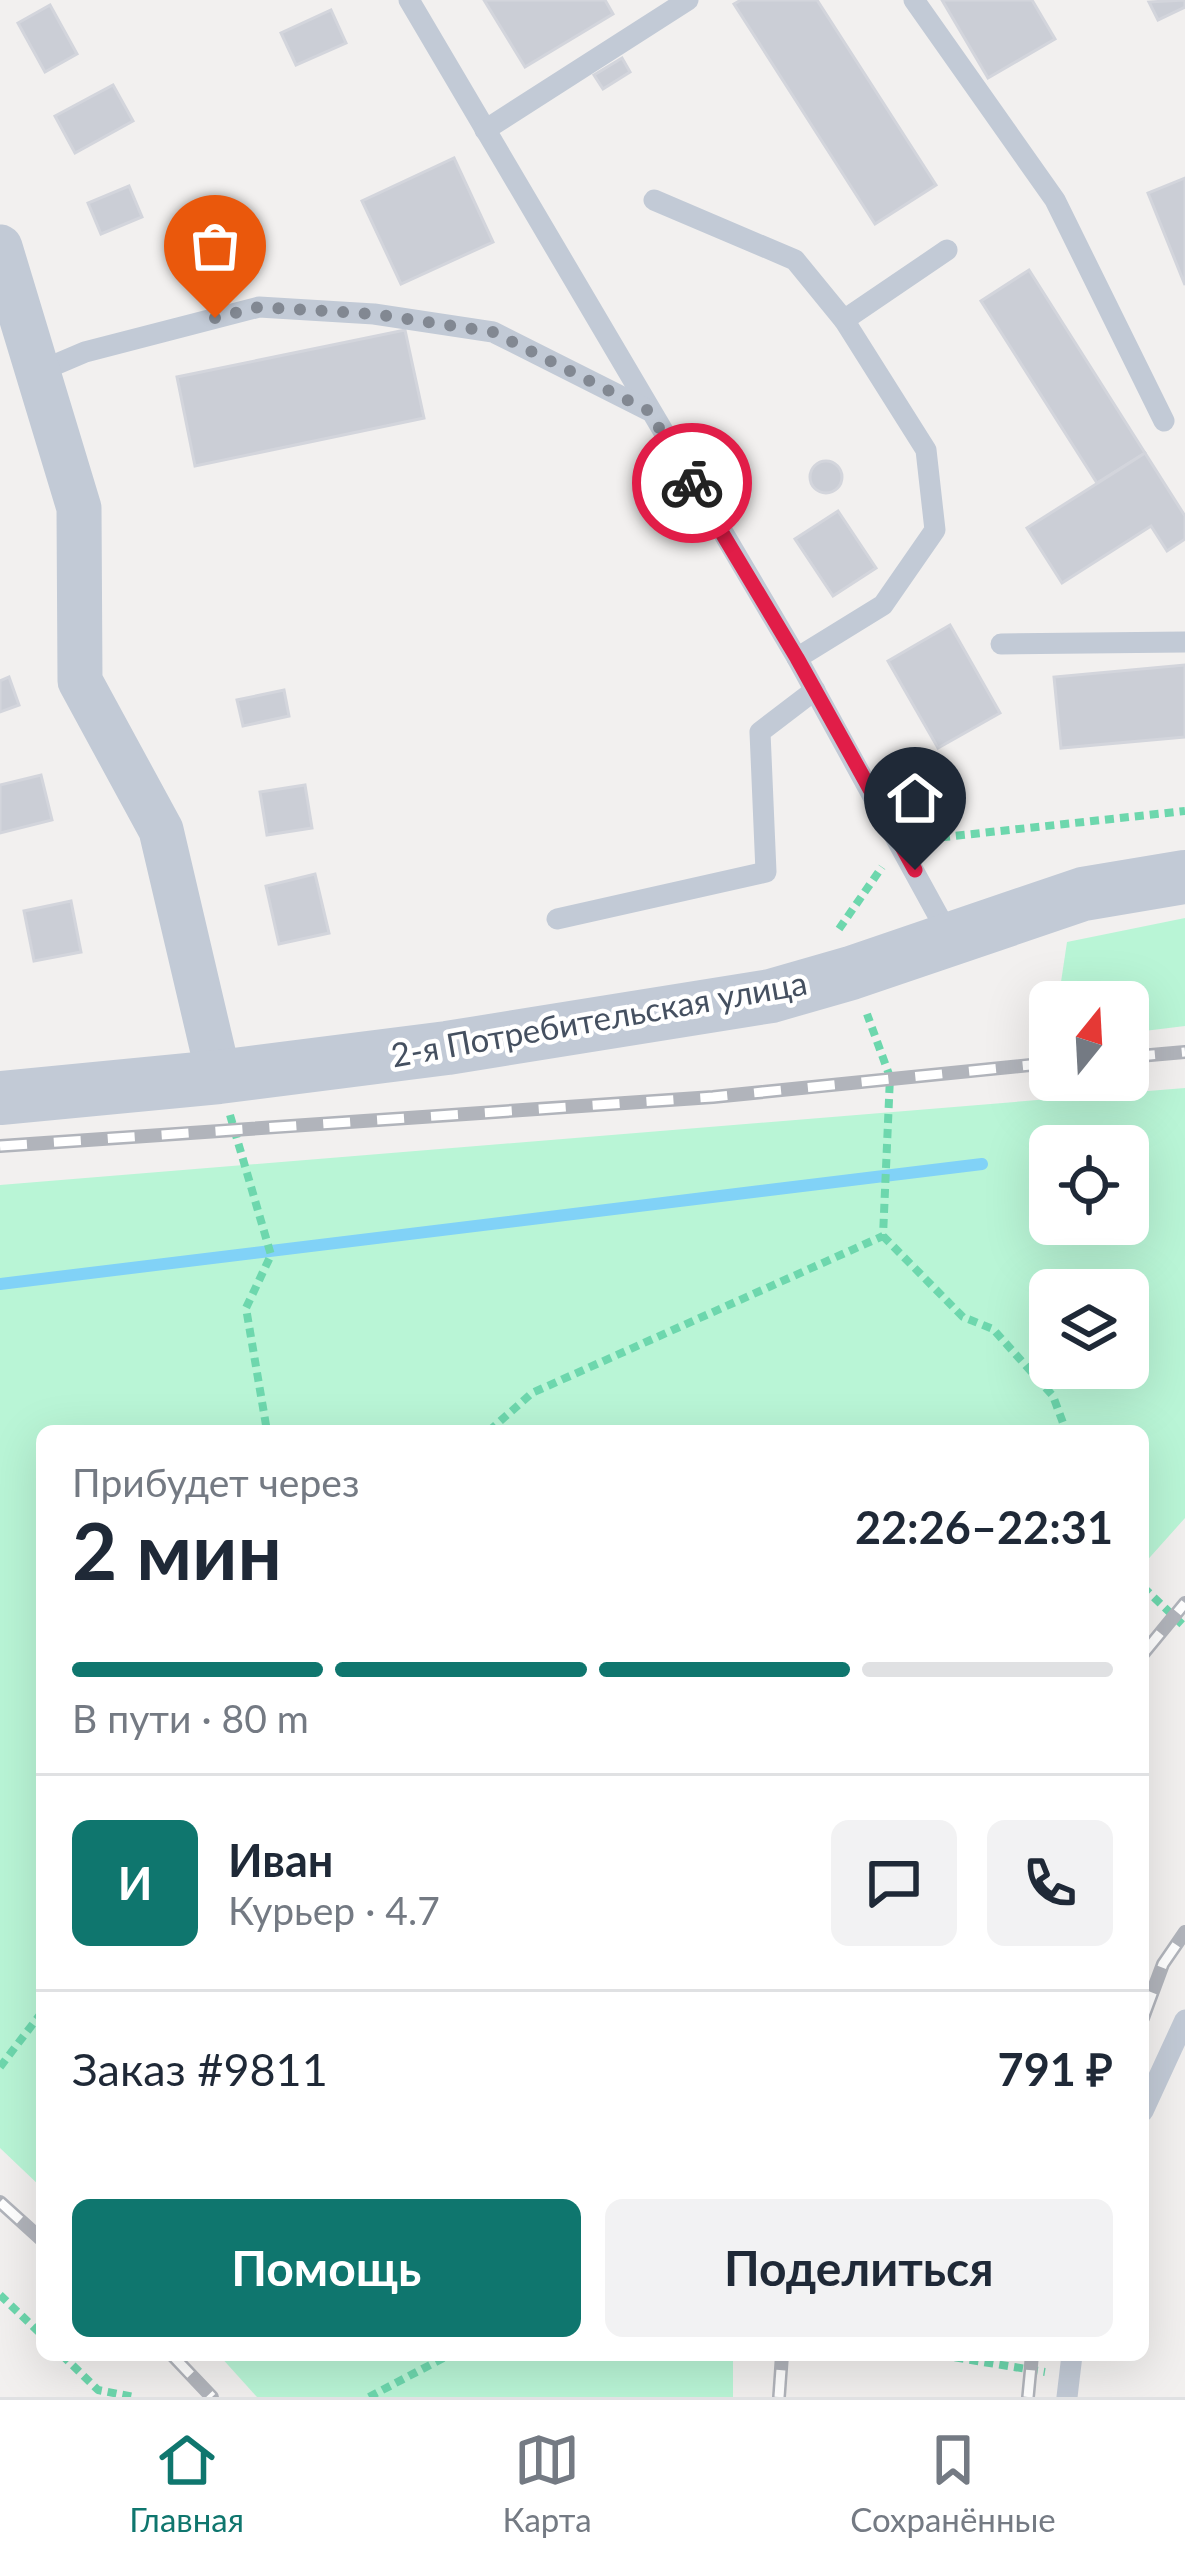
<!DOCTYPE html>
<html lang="ru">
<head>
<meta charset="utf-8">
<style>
  body { margin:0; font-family:Lato,sans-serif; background:#f2f2f3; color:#1f2937; height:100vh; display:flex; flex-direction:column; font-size:45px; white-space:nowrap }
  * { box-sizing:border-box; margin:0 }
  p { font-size:39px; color:#747a83 }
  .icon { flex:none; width:66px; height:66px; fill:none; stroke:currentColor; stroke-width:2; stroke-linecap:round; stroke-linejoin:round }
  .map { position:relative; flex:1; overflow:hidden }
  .panel { position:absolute; left:36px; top:1425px; width:1113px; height:936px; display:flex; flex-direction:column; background:#fff; border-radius:18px; box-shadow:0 12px 48px #0002 }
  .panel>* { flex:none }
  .needle { width:78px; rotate:18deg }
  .tools { position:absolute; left:1029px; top:981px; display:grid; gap:24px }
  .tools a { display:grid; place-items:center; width:120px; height:120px; border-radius:18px; background:#fff; box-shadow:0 12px 48px #0002; font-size:60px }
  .pin { position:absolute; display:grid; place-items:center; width:102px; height:102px; color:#fff; margin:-123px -51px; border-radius:50% 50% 50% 0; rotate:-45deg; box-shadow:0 0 12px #0007 }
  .pin .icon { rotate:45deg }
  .courier { position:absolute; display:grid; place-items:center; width:120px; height:120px; margin:-60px; border:9px solid #e11d48; border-radius:50%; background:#fff; color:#222; box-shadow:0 3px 15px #0007 }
  .overview em { font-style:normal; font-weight:700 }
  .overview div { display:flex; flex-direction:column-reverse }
  .overview { display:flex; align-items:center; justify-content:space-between; height:204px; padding:0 36px }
  h1 { font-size:78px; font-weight:700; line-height:90px }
  .bar { display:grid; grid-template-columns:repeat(4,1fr); gap:18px 12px; align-content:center; height:144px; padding:0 36px }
  .bar i { height:15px; border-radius:9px; background:#e0e1e3 }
  .bar .current { background:#0f766e }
  .bar p { grid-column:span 4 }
  .line { display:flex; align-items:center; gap:30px; padding:0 36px; border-top:3px solid #e0e1e3 }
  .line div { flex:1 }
  .round { display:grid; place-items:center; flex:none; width:126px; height:126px; border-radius:18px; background:#f2f2f3 }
  .primary-button { display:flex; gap:24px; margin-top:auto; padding:24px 36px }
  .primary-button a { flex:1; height:138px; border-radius:18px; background:#0f766e; color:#fff; font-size:48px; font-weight:700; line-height:138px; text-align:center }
  .primary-button a+a { background:#f2f2f3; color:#1f2937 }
  .dock { display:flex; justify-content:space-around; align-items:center; height:168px; border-top:3px solid #e0e1e3; background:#fff; font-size:33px; color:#747a83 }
  .dock a { display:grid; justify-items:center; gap:6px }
  .dock .current { color:#0f766e }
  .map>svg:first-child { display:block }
  .green { fill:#b9f5d6; fill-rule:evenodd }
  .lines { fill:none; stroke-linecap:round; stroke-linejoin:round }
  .stream { stroke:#81d2f7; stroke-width:12 }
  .building { fill:#cbced6; stroke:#d3d5dc; stroke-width:3 }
  .path { stroke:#6dd7ad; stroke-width:8; stroke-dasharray:9 6; stroke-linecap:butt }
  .service { stroke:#c2cad6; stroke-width:21 }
  .minor { stroke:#c2cad6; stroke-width:45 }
  .tertiary { stroke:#c2cad6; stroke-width:54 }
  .rail-casing { stroke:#b1b4bb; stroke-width:14 }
  .rail { stroke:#fff; stroke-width:9; stroke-dasharray:27; stroke-linecap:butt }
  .done { stroke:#828892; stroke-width:12; stroke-dasharray:0 21.6 }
  .route { stroke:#e11d48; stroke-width:15 }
  .labels { text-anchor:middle; stroke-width:9; stroke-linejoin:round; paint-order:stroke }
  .street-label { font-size:33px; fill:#455060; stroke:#fff }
</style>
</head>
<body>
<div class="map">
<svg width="1185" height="2397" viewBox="0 0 1185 2397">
  <rect width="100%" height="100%" fill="#f2f0ef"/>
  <!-- green -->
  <g class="green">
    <path d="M1185 918V1026L1128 1033V1002H1058L1067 942Z"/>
    <path d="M1185 1088V1518L1143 1565V1431H42V2188L0 2148V1185ZM1128 1146V1224H1050V1146ZM1050 1290H1128V1368H1050Z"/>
    <path d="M219 2355H733V2397H257Z"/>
  </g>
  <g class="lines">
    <!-- stream -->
    <path class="stream" d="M0 1284 982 1164"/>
  </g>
  <!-- building -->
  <g class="building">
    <path d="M484 0H605L613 14 525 67Z"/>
    <path d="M741 0H817L936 185 875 224 734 4Z"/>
    <path d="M942 0H1032L1055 39 988 78Z"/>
    <path d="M1185 0V7L1158 20 1149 2Z"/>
    <path d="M50 5 77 54 45 72 18 23Z"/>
    <path d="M331 10 346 43 296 65 281 33Z"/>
    <path d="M622 58 630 72 603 89 594 75Z"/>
    <path d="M113 85 133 121 75 153 55 116Z"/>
    <path d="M454 158 493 242 401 284 362 201Z"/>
    <path d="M1185 178V285L1148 193Z"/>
    <path d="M129 186 142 217 101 234 88 203Z"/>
    <path d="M1029 270 1145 453 1097 483 981 301Z"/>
    <path d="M405 330 424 418 195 466 177 377Z"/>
    <path d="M1145 453 1185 516V539L1167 551 1151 526 1062 583 1027 528Z"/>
    <circle cx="826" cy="477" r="16"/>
    <path d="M838 511 876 568 833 596 795 539Z"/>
    <path d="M950 625 1000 713 938 748 888 661Z"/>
    <path d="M1185 665V737L1061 748 1054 677Z"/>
    <path d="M9 677 19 705 0 712V681Z"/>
    <path d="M284 690 289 716 243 726 237 700Z"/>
    <path d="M41 775 52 820 0 833V785Z"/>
    <path d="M305 785 312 828 267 835 260 792Z"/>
    <path d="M315 874 329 933 279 944 266 886Z"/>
    <path d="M71 901 81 952 34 961 24 911Z"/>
  </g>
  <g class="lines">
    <!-- path -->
    <g class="path">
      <path d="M926 839 1185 811"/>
      <path d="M839 929 882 867"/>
      <path d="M230 1115 271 1255 246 1308 267 1431"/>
      <path d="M883 1236 963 1317 993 1329 1053 1396 1066 1431"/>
      <path d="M489 1431 532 1393 883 1236 890 1077 867 1014"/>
      <path d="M1143 1587 1185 1627"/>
      <path d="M0 2067 42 2012"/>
      <path d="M0 2295 42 2335"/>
      <path d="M62 2355 98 2390 134 2397"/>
      <path d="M940 2355 1045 2372"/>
      <path d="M369 2397 449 2355"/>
    </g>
    <!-- service -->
    <g class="service">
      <path d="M409 0 797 658 951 939"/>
      <path d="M914 0 1055 200 1164 421"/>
      <path d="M485 130 688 0"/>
      <path d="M654 200 795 260 844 320 926 450 935 530 883 605 797 658"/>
      <path d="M844 320 947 250"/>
      <path d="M38 372 85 352 259 307 374 314 493 332 648 410"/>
      <path d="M1001 644 1185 642"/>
      <path d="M557 919 766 872 760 732 815 690"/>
      <path d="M1143 2111 1185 2020"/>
      <path d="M1067 2397 1072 2355"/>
    </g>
    <!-- minor -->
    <path class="minor" d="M0 247 79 508 80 681 161 830 219 1077"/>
    <!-- tertiary -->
    <path class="tertiary" d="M0 1098 219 1077 447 1048 771 996 851 973 1083 894 1185 877"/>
    <defs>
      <g id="rail">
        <path d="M1128 1057 1185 1052"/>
        <path d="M0 1146 713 1097 1050 1063"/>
        <path d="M1143 1654 1185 1603"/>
        <path d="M1143 2018 1163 1964 1185 1932"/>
        <path d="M0 2202 42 2240"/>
        <path d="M172 2355 212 2397"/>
        <path d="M779 2397 782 2355"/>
        <path d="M1028 2397 1032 2355"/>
      </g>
    </defs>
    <!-- rail casing -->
    <use href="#rail" class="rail-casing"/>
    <!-- rail -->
    <use href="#rail" class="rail"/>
  </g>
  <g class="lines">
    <!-- done -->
    <path class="done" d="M215 318 259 307 374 314 493 332 649 411 692 483"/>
    <!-- route -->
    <path class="route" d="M692 483 797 658 915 870"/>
  </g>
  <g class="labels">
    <!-- street labels -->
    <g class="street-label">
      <text transform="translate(599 1019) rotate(-10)" y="12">2-я Потребительская улица</text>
    </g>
  </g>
</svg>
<div class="tools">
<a><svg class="needle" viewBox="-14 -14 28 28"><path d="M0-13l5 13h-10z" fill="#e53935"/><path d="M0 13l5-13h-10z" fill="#747a83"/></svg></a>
<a><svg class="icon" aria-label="locate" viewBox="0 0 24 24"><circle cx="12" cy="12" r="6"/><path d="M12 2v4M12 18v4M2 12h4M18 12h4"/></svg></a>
<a><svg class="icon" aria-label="layers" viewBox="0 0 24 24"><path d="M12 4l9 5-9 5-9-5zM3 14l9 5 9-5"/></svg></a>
</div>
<div class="pin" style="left:215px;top:318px;background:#ea580c"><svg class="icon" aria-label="bag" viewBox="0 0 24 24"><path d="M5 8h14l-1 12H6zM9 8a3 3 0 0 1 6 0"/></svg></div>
<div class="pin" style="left:915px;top:870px;background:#1f2937"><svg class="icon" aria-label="home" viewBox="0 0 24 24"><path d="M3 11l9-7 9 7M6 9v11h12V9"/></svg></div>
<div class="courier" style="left:692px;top:483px"><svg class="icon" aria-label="bike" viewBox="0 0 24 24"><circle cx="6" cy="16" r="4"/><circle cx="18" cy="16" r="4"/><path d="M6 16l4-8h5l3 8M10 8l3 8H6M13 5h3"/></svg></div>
<section class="panel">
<div class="overview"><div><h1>2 мин</h1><p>Прибудет через</p></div><em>22:26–22:31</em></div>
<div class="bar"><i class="current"></i><i class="current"></i><i class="current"></i><i></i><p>В пути · 80 m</p></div>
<div class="line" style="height:216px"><b class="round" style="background:#0f766e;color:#fff">И</b><div><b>Иван</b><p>Курьер · 4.7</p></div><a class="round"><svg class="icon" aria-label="chat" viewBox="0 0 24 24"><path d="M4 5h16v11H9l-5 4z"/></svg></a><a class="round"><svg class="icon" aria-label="phone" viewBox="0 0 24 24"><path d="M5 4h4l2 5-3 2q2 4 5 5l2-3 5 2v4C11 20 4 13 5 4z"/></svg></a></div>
<div class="line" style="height:156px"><div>Заказ #9811</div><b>791 ₽</b></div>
<div class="primary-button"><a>Помощь</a><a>Поделиться</a></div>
</section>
</div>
<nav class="dock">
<a class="current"><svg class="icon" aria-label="home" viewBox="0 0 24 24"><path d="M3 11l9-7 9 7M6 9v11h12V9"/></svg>Главная</a>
<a><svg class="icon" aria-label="map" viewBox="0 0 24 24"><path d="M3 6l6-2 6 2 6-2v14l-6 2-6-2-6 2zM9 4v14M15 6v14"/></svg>Карта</a>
<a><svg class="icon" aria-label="saved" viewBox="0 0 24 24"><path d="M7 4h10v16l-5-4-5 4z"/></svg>Сохранённые</a>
</nav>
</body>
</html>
